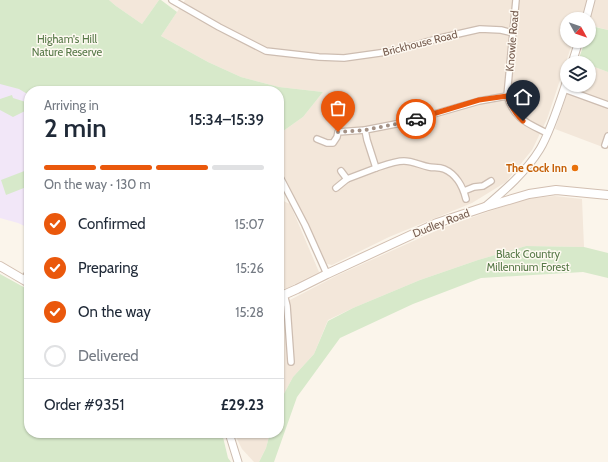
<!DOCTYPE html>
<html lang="en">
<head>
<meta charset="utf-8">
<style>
  body { margin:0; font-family:Cabin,sans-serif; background:#f6f6f7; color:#1f2937; height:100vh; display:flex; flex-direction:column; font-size:15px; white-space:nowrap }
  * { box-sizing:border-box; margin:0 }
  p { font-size:13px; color:#747a83 }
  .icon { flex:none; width:22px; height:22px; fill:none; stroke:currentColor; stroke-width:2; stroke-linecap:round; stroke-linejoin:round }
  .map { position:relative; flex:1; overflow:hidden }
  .drawer { position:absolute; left:24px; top:86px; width:260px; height:352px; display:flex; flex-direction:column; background:#fff; border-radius:16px; box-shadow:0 1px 3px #0004 }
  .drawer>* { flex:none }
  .needle { width:26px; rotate:130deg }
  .tools { position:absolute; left:560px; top:12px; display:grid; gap:8px }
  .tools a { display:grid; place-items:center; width:36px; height:36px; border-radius:50%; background:#fff; box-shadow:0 1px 3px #0004; font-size:20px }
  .pin { position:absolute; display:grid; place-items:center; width:34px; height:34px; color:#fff; margin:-41px -17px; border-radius:50% 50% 50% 0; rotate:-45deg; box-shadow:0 0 4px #0007 }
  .pin .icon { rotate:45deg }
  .courier { position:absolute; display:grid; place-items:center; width:40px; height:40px; margin:-20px; border:3px solid #ea580c; border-radius:50%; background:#fff; color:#222; box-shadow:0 1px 5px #0007 }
  .head em { font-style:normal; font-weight:600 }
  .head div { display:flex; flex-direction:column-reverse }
  .head { display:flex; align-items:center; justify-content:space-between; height:68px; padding:0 20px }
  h1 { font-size:26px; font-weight:600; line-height:30px }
  .bar { display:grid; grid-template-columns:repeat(4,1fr); gap:6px 4px; align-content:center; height:48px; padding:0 20px }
  .bar i { height:5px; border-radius:3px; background:#e0e1e3 }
  .bar .on { background:#ea580c }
  .bar p { grid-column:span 4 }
  .line { display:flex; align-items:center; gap:10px; padding:0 20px; border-top:1px solid #e0e1e3 }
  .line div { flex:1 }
  ol { padding:0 20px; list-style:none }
  li { display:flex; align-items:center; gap:12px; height:44px }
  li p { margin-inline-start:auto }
  li .icon { padding:4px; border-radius:50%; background:#ea580c; color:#fff; stroke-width:4 }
  li:last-child { color:#747a83 }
  li i { width:22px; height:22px; border:2px solid #e0e1e3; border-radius:50% }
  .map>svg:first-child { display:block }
  .residential { fill:#f3e7da }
  .education { fill:#f2e7f8 }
  .green { fill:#d7e9ca }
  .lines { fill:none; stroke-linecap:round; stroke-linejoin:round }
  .minor-casing { stroke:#cdbdb1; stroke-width:8 }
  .tertiary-casing { stroke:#cdbdb1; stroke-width:9 }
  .secondary-casing { stroke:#d2bfb1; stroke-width:10 }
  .minor { stroke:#fff; stroke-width:5.5 }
  .tertiary { stroke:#fff; stroke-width:7 }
  .secondary { stroke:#fff; stroke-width:8 }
  .done { stroke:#a49286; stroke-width:4; stroke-dasharray:0 7.2 }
  .route { stroke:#ea580c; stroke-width:5 }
  .food-dot { fill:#e8710a; stroke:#fef9f1; stroke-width:1.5 }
  .labels { text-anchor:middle; stroke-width:3; stroke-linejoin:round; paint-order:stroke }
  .park-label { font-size:11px; fill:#577948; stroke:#fef9f1 }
  .street-label { font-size:11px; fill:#755c4f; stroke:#fef9f1 }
  .food-label { font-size:11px; font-weight:bold; fill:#c56008; stroke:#fef9f1; text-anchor:end }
</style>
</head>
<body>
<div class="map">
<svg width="608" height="462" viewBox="0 0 608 462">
  <rect width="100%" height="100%" fill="#fbf5eb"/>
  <!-- residential -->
  <g class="residential">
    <path d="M109 0H159L142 24 116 6Z"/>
    <path d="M185 0H608V30L589 25V19H567V41H573L547 119 532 150 506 182 472 203 389 237 332 265 327 264 279 165V134L303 117 323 92 279 87 241 77 208 62 161 36Z"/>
    <path d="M589 65 608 72V149L555 129 570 85H589Z"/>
    <path d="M555 196 582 199 584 247 526 246 478 260 420 280 353 308 328 320 314 354 293 377 279 403V304L288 301 336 276 442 228 524 199Z"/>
    <path d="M279 199 290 204 319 272 287 288 279 290V262L283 261 279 253Z"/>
    <path d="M234 433H270L266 448 259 462H254L242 449Z"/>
  </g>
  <!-- education -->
  <path class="education" d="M0 58 29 91V228L18 223 0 218Z"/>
  <!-- green -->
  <g class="green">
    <path d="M0 0H109L116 6 142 24 159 0H161L177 12 161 36 208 62 241 77 279 87 323 92 303 117 279 134V91H29V95L19 89 0 84Z"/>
    <path d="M591 26 608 30V72L589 65V63H584L578 61 585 41H589V31Z"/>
    <path d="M12 95 13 98 29 103V109L13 117 0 110V99Z"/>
    <path d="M27 170 29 174V186L6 195 1 180Z"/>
    <path d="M526 246 584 247 608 253V278L583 272 481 278 413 304 340 338 297 397 274 462H259L266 448 270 433H279V403L293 377 314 354 328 321 353 308 420 280 478 260Z"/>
    <path d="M0 274 29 290V433H222L228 458 231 462H0Z"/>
  </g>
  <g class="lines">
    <defs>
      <g id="minor">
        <path d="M172 0 219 27 266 51 319 57 344 58 394 51 440 38 480 29 501 30 513 33"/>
        <path d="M516 0 507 96C515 120 527 123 547 133"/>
        <path d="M564 89 608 105"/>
        <path d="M365 130 367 140 376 168C385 165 395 161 404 161 412 161 420 165 429 167 434 168 439 167 444 169 456 174 463 187 466 199"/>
        <path d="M317 139 327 143H333L337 137 338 132 365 130 406 122 479 101 507 96"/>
        <path d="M605 145 608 136"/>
        <path d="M341 171 347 179"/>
        <path d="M279 175 305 225 327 274"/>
        <path d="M336 188 347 179 376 168"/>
        <path d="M464 191 474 187 483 186 491 181"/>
        <path d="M24 280 29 271"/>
        <path d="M284 294 287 306 291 362"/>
      </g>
      <g id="tertiary">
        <path d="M586 19 591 0"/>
        <path d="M572 63 579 41"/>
        <path d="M485 207C505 190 526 172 540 149 551 130 560 101 567 80"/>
        <path d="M229 433 238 462"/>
      </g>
      <g id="secondary">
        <path d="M0 266 29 283"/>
        <path d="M279 297 297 289 327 274 437 223 485 207 529 194 556 190 608 195"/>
      </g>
    </defs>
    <!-- minor casing -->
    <use href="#minor" class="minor-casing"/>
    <!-- tertiary casing -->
    <use href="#tertiary" class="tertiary-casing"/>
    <!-- secondary casing -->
    <use href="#secondary" class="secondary-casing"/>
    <!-- minor -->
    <use href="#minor" class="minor"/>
    <!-- tertiary -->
    <use href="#tertiary" class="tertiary"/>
    <!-- secondary -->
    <use href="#secondary" class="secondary"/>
  </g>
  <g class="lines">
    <!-- done -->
    <path class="done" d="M338 132 365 130 406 122 416 119"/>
    <!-- route -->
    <path class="route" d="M416 119 479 100 507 96C511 107 515 114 523 121"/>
  </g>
  <!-- markers -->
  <circle class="food-dot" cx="575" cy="168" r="4"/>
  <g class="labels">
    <!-- park labels -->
    <g class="park-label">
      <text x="67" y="43">Higham's Hill<tspan x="67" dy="13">Nature Reserve</tspan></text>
      <text x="528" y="258">Black Country<tspan x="528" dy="13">Millennium Forest</tspan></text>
    </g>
    <!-- street labels -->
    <g class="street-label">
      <text transform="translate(512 41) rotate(-85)" y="4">Knowle Road</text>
      <text transform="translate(420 43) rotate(-14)" y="4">Brickhouse Road</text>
      <text transform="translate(441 223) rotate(-21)" y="4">Dudley Road</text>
    </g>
    <!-- food labels -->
    <g class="food-label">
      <text x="567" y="172">The Cock Inn</text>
    </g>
  </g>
</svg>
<div class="tools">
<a><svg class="needle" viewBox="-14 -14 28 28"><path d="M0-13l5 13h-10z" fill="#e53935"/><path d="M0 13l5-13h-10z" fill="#747a83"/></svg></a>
<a><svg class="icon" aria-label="layers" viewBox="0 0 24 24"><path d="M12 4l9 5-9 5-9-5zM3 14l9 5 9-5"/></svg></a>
</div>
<div class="pin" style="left:338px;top:132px;background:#ea580c"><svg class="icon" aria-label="bag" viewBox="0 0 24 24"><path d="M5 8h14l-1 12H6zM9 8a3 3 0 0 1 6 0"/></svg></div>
<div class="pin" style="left:523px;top:121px;background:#1f2937"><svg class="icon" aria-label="home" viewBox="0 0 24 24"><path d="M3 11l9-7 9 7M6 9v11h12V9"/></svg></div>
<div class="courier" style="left:416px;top:119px"><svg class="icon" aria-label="car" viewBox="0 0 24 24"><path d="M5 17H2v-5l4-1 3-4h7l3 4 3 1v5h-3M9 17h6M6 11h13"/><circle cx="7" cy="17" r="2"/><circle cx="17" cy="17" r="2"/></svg></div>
<section class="drawer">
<div class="head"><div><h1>2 min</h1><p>Arriving in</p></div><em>15:34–15:39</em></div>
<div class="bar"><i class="on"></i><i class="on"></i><i class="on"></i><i></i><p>On the way · 130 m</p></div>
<ol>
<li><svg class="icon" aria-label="check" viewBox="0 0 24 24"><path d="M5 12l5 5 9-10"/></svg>Confirmed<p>15:07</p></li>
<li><svg class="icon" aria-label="check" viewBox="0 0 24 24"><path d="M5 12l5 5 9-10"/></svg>Preparing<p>15:26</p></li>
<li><svg class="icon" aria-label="check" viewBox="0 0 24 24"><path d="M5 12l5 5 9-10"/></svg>On the way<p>15:28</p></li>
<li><i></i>Delivered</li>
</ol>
<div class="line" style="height:52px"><div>Order #9351</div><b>£29.23</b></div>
</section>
</div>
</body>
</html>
